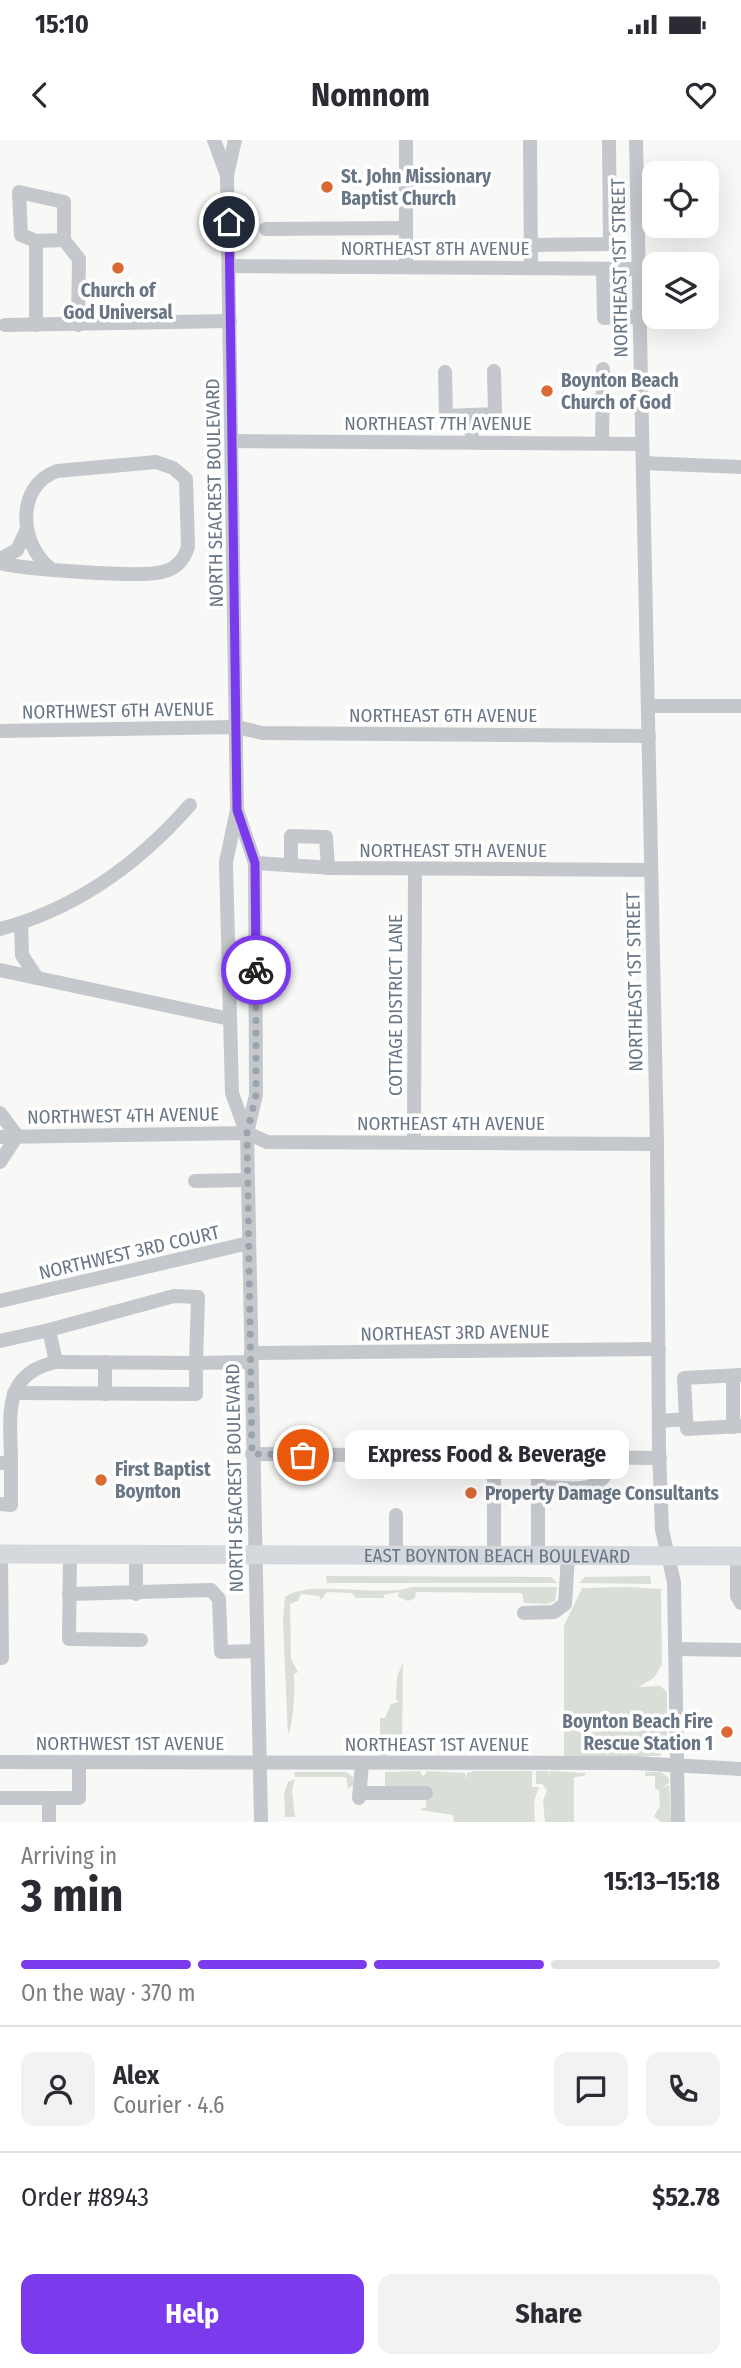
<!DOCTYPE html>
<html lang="en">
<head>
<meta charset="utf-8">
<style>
  body { margin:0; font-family:"Fira Sans Condensed",sans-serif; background:#f2f2f3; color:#2b2b33; height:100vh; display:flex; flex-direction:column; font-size:26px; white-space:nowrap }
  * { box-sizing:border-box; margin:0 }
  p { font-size:23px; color:#7c7c81 }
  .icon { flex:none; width:38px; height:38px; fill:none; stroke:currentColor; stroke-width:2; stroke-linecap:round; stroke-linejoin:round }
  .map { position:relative; height:1682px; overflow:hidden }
  .drawer { display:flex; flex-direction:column; background:#fff; flex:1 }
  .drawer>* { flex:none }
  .fabs { position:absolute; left:642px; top:21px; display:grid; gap:14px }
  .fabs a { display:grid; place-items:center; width:77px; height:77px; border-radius:14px; background:#fff; box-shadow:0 7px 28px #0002; font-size:35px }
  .pin { position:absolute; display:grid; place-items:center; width:60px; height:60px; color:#fff; margin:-30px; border:4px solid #fff; border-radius:50%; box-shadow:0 2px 7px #0007 }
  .courier { position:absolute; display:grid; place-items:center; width:70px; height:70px; margin:-35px; border:5px solid #7c3aed; border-radius:50%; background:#fff; color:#222; box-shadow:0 2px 9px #0007 }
  .bubble { position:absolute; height:49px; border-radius:14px; background:#fff; box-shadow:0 7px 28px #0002; font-size:23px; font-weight:700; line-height:49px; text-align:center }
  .head em { font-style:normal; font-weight:700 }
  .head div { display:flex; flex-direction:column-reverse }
  .head { display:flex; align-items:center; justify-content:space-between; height:119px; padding:0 21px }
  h1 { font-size:46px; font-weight:700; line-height:52px }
  .bar { display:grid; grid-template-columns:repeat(4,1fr); gap:10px 7px; align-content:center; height:84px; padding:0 21px }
  .bar i { height:9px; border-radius:5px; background:#e1e1e2 }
  .bar .active { background:#7c3aed }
  .bar p { grid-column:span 4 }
  .line { display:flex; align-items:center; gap:18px; padding:0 21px; border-top:2px solid #e1e1e2 }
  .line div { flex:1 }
  .round { display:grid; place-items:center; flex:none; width:74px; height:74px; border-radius:14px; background:#f2f2f3 }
  .button { display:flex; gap:14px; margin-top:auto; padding:14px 21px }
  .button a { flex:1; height:80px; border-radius:14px; background:#7c3aed; color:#fff; font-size:28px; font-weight:700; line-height:80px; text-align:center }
  .button a+a { background:#f2f2f3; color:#2b2b33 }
  .status { display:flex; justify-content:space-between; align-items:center; height:49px; padding:0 35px; background:#fff; direction:ltr }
  .status svg { height:19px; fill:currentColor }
  header { display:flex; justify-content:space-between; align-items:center; height:91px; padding:0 21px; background:#fff; font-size:32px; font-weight:700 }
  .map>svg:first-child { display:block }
  .green { fill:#d9dfd7 }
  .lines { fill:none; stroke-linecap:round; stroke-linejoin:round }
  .minor { stroke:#c4c7cb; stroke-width:14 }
  .major { stroke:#d5d9dd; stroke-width:19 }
  .done { stroke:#9ba4ad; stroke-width:7; stroke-dasharray:0 12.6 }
  .route { stroke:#7c3aed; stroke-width:9 }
  .poi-dot { fill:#db6933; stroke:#fff; stroke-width:2.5 }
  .labels { text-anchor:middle; stroke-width:7; stroke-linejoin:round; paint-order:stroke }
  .poi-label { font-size:19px; font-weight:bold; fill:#697685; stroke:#fff; text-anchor:start }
  .street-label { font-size:19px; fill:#697685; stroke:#fff }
</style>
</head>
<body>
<div class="status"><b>15:10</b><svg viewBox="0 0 49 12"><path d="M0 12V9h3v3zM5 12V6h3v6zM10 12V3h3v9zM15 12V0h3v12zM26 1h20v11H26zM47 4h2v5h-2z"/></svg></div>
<header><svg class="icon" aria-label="back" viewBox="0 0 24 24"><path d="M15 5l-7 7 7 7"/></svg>Nomnom<svg class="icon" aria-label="heart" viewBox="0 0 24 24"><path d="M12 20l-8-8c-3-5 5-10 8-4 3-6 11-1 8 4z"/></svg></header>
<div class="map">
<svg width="741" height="1682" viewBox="0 0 741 1682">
  <rect width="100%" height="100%" fill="#f8f8f6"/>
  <!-- green -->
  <g class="green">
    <path d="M326 1436 551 1437 557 1443H327Z"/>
    <path d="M585 1437 650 1436 651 1444 579 1443Z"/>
    <path d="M412 1447H557L555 1461 547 1464 524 1463 522 1453 416 1452 415 1458 408 1461 398 1457 399 1452 383 1455 385 1458H356L352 1453 327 1452 321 1460 319 1456 301 1454 298 1461 290 1464 291 1519 298 1532 294 1534C295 1548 294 1582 288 1595L283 1481 285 1457C309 1439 379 1458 412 1447Z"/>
    <path d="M630 1447 661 1449 662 1524 654 1538 638 1547 660 1546 667 1552V1608L659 1616H564V1486L582 1448Z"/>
    <path d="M403 1522 402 1609 389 1611 386 1616H380V1578H385L391 1564 399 1562 396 1559 397 1537Z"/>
    <path d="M420 1631 423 1637 427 1631 465 1633 466 1639 467 1633 474 1631H532V1647H539L534 1661 535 1682H454L453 1675 420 1670 426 1667V1646H385V1632Z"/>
    <path d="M536 1631H549L550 1638V1631L586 1633 584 1636 574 1637V1682H545L543 1661 547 1650 542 1644H536Z"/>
    <path d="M294 1632H346L353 1637 354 1644 348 1649 346 1637H295Z"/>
    <path d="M645 1632H661L669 1638V1643L662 1648 669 1645 671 1682H661L654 1676 660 1666 659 1650 655 1649V1636H645Z"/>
    <path d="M295 1639 292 1650 295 1677H285L284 1653 288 1642Z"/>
  </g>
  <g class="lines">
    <!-- minor -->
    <g class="minor">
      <path d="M214 0 227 35"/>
      <path d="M235 0 227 35 237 670 226 722 232 953 246 992"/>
      <path d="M530 0 531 128"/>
      <path d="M636 0 657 1004 659 1310 662 1390 674 1442 678 1682"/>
      <path d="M266 89 406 88"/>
      <path d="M36 101 64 100"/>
      <path d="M530 105 610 104 609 0"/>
      <path d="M231 126 639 129"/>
      <path d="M406 127V0"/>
      <path d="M603 129 604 178 640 177"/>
      <path d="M5 185 230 181"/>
      <path d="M36 185V101L21 95 19 52 64 62V100L79 119 78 185"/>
      <path d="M445 232 446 276 471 275"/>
      <path d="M233 301 642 304"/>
      <path d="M472 302 471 275 495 274 494 231"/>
      <path d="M602 303 603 229"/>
      <path d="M643 323 741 327"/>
      <path d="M0 419 17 410 27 389"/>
      <path d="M0 423C23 429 141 438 162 432 176 429 184 420 188 407L186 339 173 328 156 322 57 331C15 346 19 405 51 429"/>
      <path d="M648 566H741"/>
      <path d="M0 591 237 587 262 593 649 596"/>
      <path d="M237 670 255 723 256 955 247 993 261 1682"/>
      <path d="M255 723 333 728 651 730"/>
      <path d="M291 725V696L326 697 328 728"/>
      <path d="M21 783 22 815 37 838"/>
      <path d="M0 789C76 769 139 723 190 665"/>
      <path d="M0 830 230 879"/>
      <path d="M0 973 17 996 0 1022"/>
      <path d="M0 997 247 993 267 1002 657 1004"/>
      <path d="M414 1002 415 729"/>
      <path d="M195 1041 248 1040"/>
      <path d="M0 1161 249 1103"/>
      <path d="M49 1190 174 1156 198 1157 196 1223 56 1222"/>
      <path d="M0 1201 49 1190 56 1222C0 1234 11 1278 11 1323H0"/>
      <path d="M251 1213 659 1209"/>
      <path d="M733 1236V1287"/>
      <path d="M14 1253 196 1254V1223L251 1222"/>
      <path d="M105 1254V1222"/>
      <path d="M686 1279 687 1289 741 1286"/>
      <path d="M659 1281 686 1279 684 1238 741 1235"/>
      <path d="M252 1314 660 1318"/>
      <path d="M494 1316V1416"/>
      <path d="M538 1317V1416"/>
      <path d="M538 1347C573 1347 602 1359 613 1317"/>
      <path d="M0 1364 11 1365V1323"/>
      <path d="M396 1375V1417"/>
      <path d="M1 1414 2 1518"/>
      <path d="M70 1415 69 1499 141 1500"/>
      <path d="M737 1416V1456L741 1463"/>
      <path d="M69 1454 211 1450 219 1459 221 1512 256 1511"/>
      <path d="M136 1454V1415"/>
      <path d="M524 1473 554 1472 565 1464 568 1416"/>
      <path d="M675 1509 741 1510"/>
      <path d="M0 1622 635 1623 741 1629"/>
      <path d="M362 1653H426"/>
      <path d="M0 1658H79V1622"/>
      <path d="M49 1658V1682"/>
      <path d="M359 1658 362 1624"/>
    </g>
    <!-- major -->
    <path class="major" id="s1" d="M0 1414 741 1416"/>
  </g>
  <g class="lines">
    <!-- done -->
    <path class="done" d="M256 830V955L247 993 252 1314 303 1315"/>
    <!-- route -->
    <path class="route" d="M229 82 237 670 255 723 256 830"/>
  </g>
  <!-- markers -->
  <g class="poi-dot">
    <circle cx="327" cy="47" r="7"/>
    <circle cx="118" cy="128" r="7"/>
    <circle cx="547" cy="251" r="7"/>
    <circle cx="101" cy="1340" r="7"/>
    <circle cx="471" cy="1353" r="7"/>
    <circle cx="727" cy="1592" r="7"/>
  </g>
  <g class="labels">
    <!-- poi labels -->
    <g class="poi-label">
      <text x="341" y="43">St. John Missionary<tspan x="341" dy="22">Baptist Church</tspan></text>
      <text x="118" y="157" text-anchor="middle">Church of<tspan x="118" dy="22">God Universal</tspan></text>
      <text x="561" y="247">Boynton Beach<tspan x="561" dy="22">Church of God</tspan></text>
      <text x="115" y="1336">First Baptist<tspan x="115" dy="22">Boynton</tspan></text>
      <text x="485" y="1360">Property Damage Consultants</text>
      <text x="713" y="1588" text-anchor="end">Boynton Beach Fire<tspan x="713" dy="22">Rescue Station 1</tspan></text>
    </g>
    <!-- street labels -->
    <g class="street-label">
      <text x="435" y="115">NORTHEAST 8TH AVENUE</text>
      <text transform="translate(619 128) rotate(-91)" y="7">NORTHEAST 1ST STREET</text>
      <text x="438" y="290">NORTHEAST 7TH AVENUE</text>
      <text transform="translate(214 353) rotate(-91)" y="7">NORTH SEACREST BOULEVARD</text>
      <text transform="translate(118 570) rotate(-1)" y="7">NORTHWEST 6TH AVENUE</text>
      <text x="443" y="582">NORTHEAST 6TH AVENUE</text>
      <text x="453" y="717">NORTHEAST 5TH AVENUE</text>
      <text transform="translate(634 842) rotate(-91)" y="7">NORTHEAST 1ST STREET</text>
      <text transform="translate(395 865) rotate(-90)" y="7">COTTAGE DISTRICT LANE</text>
      <text transform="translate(123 975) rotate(-1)" y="7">NORTHWEST 4TH AVENUE</text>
      <text x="451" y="990">NORTHEAST 4TH AVENUE</text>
      <text transform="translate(129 1112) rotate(-13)" y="7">NORTHWEST 3RD COURT</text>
      <text transform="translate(455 1192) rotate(-1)" y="7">NORTHEAST 3RD AVENUE</text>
      <text transform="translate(234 1338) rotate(-91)" y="7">NORTH SEACREST BOULEVARD</text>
      <text dy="7" stroke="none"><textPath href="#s1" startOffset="497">EAST BOYNTON BEACH BOULEVARD</textPath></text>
      <text x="130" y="1610">NORTHWEST 1ST AVENUE</text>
      <text x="437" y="1611">NORTHEAST 1ST AVENUE</text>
    </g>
  </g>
</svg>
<div class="fabs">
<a><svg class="icon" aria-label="locate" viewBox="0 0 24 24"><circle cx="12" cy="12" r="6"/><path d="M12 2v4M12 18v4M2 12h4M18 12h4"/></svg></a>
<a><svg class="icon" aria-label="layers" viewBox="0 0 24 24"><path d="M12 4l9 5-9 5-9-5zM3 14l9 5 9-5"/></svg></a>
</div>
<div class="pin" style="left:303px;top:1315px;background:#ea580c"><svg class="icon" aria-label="bag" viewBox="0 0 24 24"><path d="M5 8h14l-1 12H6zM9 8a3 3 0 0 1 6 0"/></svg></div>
<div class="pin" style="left:229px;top:82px;background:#1f2937"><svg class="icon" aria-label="home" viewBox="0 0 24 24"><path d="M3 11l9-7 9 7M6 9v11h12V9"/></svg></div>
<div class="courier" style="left:256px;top:830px"><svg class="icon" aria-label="bike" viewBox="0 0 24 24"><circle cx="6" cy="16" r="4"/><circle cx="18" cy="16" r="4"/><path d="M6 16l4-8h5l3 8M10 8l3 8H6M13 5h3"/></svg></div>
<div class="bubble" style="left:345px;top:1290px;width:284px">Express Food &amp; Beverage</div>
</div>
<section class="drawer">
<div class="head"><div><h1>3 min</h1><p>Arriving in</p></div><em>15:13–15:18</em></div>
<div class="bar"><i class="active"></i><i class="active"></i><i class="active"></i><i></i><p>On the way · 370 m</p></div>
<div class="line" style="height:126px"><a class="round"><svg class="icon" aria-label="person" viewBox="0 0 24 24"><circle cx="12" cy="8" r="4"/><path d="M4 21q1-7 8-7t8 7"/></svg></a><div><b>Alex</b><p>Courier · 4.6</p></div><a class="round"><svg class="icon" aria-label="chat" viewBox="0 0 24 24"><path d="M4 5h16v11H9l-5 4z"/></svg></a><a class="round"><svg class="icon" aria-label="phone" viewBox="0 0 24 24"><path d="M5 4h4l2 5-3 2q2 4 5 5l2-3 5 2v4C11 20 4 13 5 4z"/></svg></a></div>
<div class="line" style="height:91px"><div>Order #8943</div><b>$52.78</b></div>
<div class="button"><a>Help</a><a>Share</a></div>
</section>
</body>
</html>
